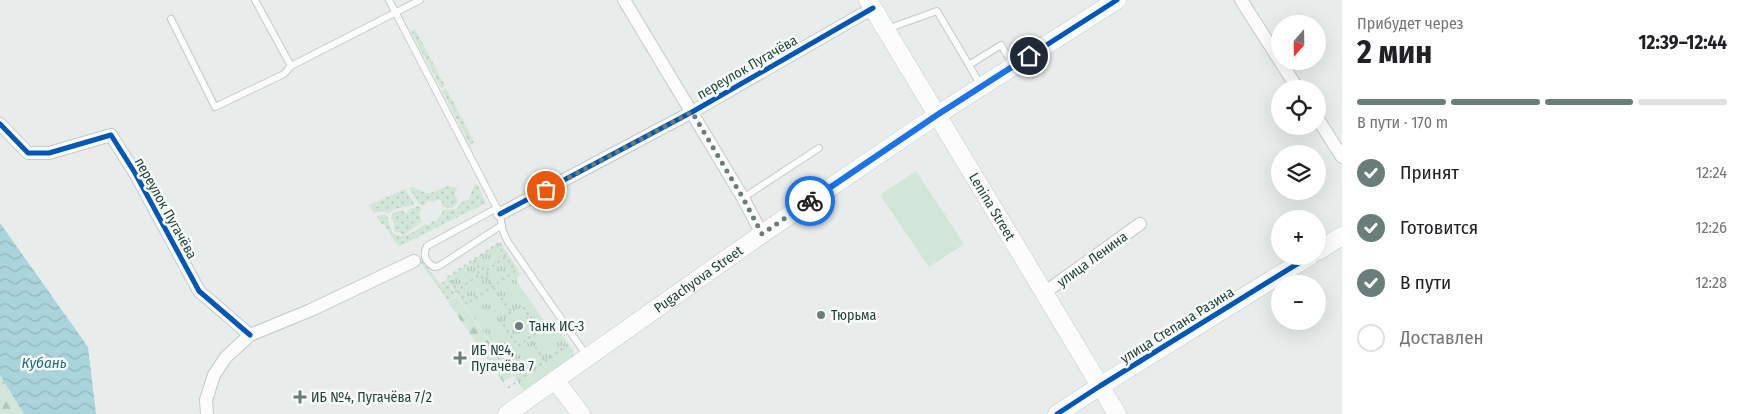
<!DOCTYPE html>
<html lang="ru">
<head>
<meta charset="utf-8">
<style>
  body { margin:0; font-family:"Fira Sans Condensed",sans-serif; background:#f6f6f6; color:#202124; height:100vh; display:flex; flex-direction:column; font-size:19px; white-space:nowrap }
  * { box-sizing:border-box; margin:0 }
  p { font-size:16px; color:#757577 }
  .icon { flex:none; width:28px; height:28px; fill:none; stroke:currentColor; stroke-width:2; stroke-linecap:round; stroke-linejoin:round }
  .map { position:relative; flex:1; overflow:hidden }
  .sheet { display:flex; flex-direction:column; background:#fff; width:400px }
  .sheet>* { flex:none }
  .needle { width:32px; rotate:200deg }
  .controls { position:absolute; left:1271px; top:15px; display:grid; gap:10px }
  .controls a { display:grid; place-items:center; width:55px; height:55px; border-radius:50%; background:#fff; box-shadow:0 5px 20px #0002; font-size:25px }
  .pin { position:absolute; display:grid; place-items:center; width:42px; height:42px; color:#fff; margin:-21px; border:2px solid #fff; border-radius:50%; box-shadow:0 1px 5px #0007 }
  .courier { position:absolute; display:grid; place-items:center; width:50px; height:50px; margin:-25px; border:4px solid #1a73e8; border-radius:50%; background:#fff; color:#222; box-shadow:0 1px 6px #0007 }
  .overview em { font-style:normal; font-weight:700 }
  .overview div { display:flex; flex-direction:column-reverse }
  .overview { display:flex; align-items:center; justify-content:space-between; height:85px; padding:0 15px }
  h1 { font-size:32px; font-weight:700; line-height:38px }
  .bar { display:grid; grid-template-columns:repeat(4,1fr); gap:8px 5px; align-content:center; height:60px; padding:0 15px }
  .bar i { height:6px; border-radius:4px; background:#e0e0e0 }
  .bar .on { background:#697e78 }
  .bar p { grid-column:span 4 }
  ol { padding:0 15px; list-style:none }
  li { display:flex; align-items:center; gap:15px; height:55px }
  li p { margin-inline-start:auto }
  li .icon { padding:5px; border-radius:50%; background:#697e78; color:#fff; stroke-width:4 }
  li:last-child { color:#757577 }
  li i { width:28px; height:28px; border:2px solid #e0e0e0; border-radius:50% }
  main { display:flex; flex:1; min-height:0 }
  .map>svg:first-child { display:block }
  .grass { fill:url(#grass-dots) }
  .forest { fill:url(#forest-firs) }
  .park { fill:url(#park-tufts) }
  .garden { fill:#d1e6d8 }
  .water { fill:url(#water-waves) }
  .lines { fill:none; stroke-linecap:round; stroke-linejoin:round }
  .lane-casing { stroke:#c5cac8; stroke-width:8 }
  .street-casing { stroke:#c5cac8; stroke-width:14 }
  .secondary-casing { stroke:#c3cbc8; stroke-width:19 }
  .path { stroke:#c3ccca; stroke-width:2; stroke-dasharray:2.5 4; stroke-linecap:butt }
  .lane { stroke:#fcfcfc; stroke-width:6 }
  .street { stroke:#fcfcfc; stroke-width:12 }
  .secondary { stroke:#fcfcfc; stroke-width:18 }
  .cycleway-casing { stroke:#f7fbf9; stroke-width:8 }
  .cycleway { stroke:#0057b8; stroke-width:5 }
  .done { stroke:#697e78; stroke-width:5; stroke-dasharray:0 9 }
  .route { stroke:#1a73e8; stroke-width:6 }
  .poi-dot { fill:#697e78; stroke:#f7fbf9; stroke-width:2 }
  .labels { text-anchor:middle; stroke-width:5; stroke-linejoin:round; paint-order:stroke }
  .street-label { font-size:14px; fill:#24423a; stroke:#f7fbf9 }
  .poi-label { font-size:14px; fill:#24423a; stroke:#f7fbf9; text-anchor:start }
  .water-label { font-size:15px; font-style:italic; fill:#1c6f80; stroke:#f7fbf9 }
</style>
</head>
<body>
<main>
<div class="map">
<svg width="1342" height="414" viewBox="0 0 1342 414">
  <defs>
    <pattern id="grass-dots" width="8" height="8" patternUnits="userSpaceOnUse" patternTransform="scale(1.25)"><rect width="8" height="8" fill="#d1e6d8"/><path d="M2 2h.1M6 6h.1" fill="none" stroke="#b3c6ba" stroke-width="1.8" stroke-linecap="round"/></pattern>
    <pattern id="forest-firs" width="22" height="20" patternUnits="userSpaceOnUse" patternTransform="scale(1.25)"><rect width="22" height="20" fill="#d1e6d8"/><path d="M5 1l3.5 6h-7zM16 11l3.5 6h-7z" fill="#b3c6ba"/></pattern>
    <pattern id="park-tufts" width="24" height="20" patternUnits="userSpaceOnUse" patternTransform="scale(1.25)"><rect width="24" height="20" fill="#d1e6d8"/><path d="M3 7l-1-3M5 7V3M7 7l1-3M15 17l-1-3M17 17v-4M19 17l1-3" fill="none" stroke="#b3c6ba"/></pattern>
    <pattern id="water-waves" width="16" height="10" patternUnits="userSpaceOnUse" patternTransform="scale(1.25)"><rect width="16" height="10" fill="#a9d4db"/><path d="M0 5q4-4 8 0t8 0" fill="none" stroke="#91b7bd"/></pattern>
  </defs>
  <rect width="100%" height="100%" fill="#e8edeb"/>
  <!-- grass -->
  <g class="grass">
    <path d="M415 29 445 86 441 88 411 31Z"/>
    <path d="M446 88 474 142 470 145 442 90Z"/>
    <path d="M477 184 486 203 398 247 384 224H381L377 216 385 214 388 218 392 233C405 241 414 231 425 224L429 225 433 221H436L441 215 443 210 457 209 460 203 469 199 474 185Z"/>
    <path d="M447 186 457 188 455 194 458 202 452 208 443 207 442 201 437 199 435 202 427 201 424 206 419 204 409 188 413 187C431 197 430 193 447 186Z"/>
    <path d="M405 189 415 205C405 207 397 207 389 213L383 211 374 213 369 205Z"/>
    <path d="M418 206 422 208 419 213 422 222 404 235 394 231V223L391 218 393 213 400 210 404 211 407 214 409 209Z"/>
    <path d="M421 258 440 284 446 280 456 296 448 301 418 259Z"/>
  </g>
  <!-- forest -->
  <g class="forest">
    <path d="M457 296 513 376 503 382 448 302Z"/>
    <path d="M0 375 24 414H0Z"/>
  </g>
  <!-- park -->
  <path class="park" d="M500 242 521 274 516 280 551 331 558 328 574 352 572 359 525 392 446 279Z"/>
  <!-- garden -->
  <path class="garden" d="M916 171 964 244 929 267 880 195Z"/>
  <!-- water -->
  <path class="water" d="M0 223 88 347 96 414H24L0 375Z"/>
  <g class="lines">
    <defs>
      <g id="lane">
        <path d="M255 0 291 66 420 0"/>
        <path d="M389 0 500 214 502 229 508 242 587 356"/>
        <path d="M171 19 215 107 284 74 291 66"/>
        <path d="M887 29 937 11 969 65"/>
        <path d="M981 86 969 65 1001 45 1013 65"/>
        <path d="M743 198 819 148"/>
        <path d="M497 208 427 246C422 255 426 262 434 267L439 266 502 225"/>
      </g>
      <g id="street">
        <path d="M624 0 743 198 762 234"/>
        <path d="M1241 0 1298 89"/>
        <path d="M1318 119 1342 157"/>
        <path d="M0 124 28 153H49L111 135 135 173 199 291 250 335"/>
        <path d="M500 214 692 112 873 8"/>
        <path d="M1044 293 1140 224"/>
        <path d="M207 414 206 400 214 375 226 357 250 335 311 310 414 261"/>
      </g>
      <g id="secondary">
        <path id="s1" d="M868 0 1117 414"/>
        <path d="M1318 251 1342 236"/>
        <path d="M555 380 581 414"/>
        <path id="s2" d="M507 414 762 234 937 115 1117 0"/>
        <path d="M1057 414 1100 386 1310 256"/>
      </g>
    </defs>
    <!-- lane casing -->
    <use href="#lane" class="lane-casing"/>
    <!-- street casing -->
    <use href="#street" class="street-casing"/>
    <!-- secondary casing -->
    <use href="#secondary" class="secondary-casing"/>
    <!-- path -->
    <g class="path">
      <path d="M497 244 515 271 467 304 448 277Z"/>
      <path d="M474 260 480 269"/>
      <circle cx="483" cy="273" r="4.5"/>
      <path d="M487 270 505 257"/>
      <path d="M486 277 511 312 522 305 539 331 529 338 545 361"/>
      <path d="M455 292 479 275"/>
      <path d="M511 312 500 320 518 346 529 338"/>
      <path d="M508 388 569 344"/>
    </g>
    <!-- lane -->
    <use href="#lane" class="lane"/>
    <!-- street -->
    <use href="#street" class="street"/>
    <!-- secondary -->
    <use href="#secondary" class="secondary"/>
    <defs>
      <g id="cycleway">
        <path d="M937 115 1117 0"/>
        <path d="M0 124 28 153H49L111 135 135 173 199 291 250 335"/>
        <path d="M500 214 692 112 873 8"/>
        <path d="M1057 414 1100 386 1310 256"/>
      </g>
    </defs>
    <!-- cycleway casing -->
    <use href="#cycleway" class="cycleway-casing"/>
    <!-- cycleway -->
    <use href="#cycleway" class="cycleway"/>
  </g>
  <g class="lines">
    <!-- done -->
    <path class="done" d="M546 190 692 112 743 198 762 234 810 201"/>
    <!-- route -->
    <path class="route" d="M810 201 937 115 1029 56"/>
  </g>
  <!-- markers -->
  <g class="poi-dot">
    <circle cx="821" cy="315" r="5"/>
    <circle cx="519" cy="326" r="5"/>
    <path d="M457.5 350.5h5v5h5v5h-5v5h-5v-5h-5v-5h5z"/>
    <path d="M297.5 389.5h5v5h5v5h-5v5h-5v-5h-5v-5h5z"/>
  </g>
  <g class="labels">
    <!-- street labels -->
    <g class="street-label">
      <text transform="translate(747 67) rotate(-30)" y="5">переулок Пугачёва</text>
      <text dy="5" stroke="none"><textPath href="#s1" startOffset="241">Lenina Street</textPath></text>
      <text transform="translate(166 208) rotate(61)" y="5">переулок Пугачёва</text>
      <text transform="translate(1092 259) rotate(-36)" y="5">улица Ленина</text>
      <text dy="5" stroke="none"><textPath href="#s2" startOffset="234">Pugachyova Street</textPath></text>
      <text transform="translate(1177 325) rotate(-32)" y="5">улица Степана Разина</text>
    </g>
    <!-- poi labels -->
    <g class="poi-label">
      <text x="831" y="320">Тюрьма</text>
      <text x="529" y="331">Танк ИС-3</text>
      <text x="471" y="355">ИБ №4,<tspan x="471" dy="16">Пугачёва 7</tspan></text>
      <text x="311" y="402">ИБ №4, Пугачёва 7/2</text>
    </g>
    <!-- water labels -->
    <g class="water-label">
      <text x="44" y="368">Кубань</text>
    </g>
  </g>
</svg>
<div class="controls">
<a><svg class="needle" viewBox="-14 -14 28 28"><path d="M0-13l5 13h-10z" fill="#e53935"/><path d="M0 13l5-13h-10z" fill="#757577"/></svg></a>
<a><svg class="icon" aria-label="locate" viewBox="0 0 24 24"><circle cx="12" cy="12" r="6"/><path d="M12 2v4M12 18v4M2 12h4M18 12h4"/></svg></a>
<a><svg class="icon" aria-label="layers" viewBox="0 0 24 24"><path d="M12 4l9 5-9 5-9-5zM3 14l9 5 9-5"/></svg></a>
<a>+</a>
<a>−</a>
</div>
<div class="pin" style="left:546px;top:190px;background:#ea580c"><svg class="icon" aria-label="bag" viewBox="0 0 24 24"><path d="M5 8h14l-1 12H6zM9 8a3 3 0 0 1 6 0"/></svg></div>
<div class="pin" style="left:1029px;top:56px;background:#1f2937"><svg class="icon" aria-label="home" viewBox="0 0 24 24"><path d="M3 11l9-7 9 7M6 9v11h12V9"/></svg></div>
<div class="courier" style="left:810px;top:201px"><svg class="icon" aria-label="bike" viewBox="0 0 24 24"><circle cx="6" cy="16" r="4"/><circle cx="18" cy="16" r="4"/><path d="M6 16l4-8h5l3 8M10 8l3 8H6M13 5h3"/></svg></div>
</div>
<section class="sheet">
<div class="overview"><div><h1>2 мин</h1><p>Прибудет через</p></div><em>12:39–12:44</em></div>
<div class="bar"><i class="on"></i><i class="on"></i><i class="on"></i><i></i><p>В пути · 170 m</p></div>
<ol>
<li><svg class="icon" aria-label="check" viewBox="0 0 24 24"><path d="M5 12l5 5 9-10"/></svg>Принят<p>12:24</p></li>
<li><svg class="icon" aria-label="check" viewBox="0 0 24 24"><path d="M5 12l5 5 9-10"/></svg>Готовится<p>12:26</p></li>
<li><svg class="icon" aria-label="check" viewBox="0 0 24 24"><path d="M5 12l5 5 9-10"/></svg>В пути<p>12:28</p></li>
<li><i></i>Доставлен</li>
</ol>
</section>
</main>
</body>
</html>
